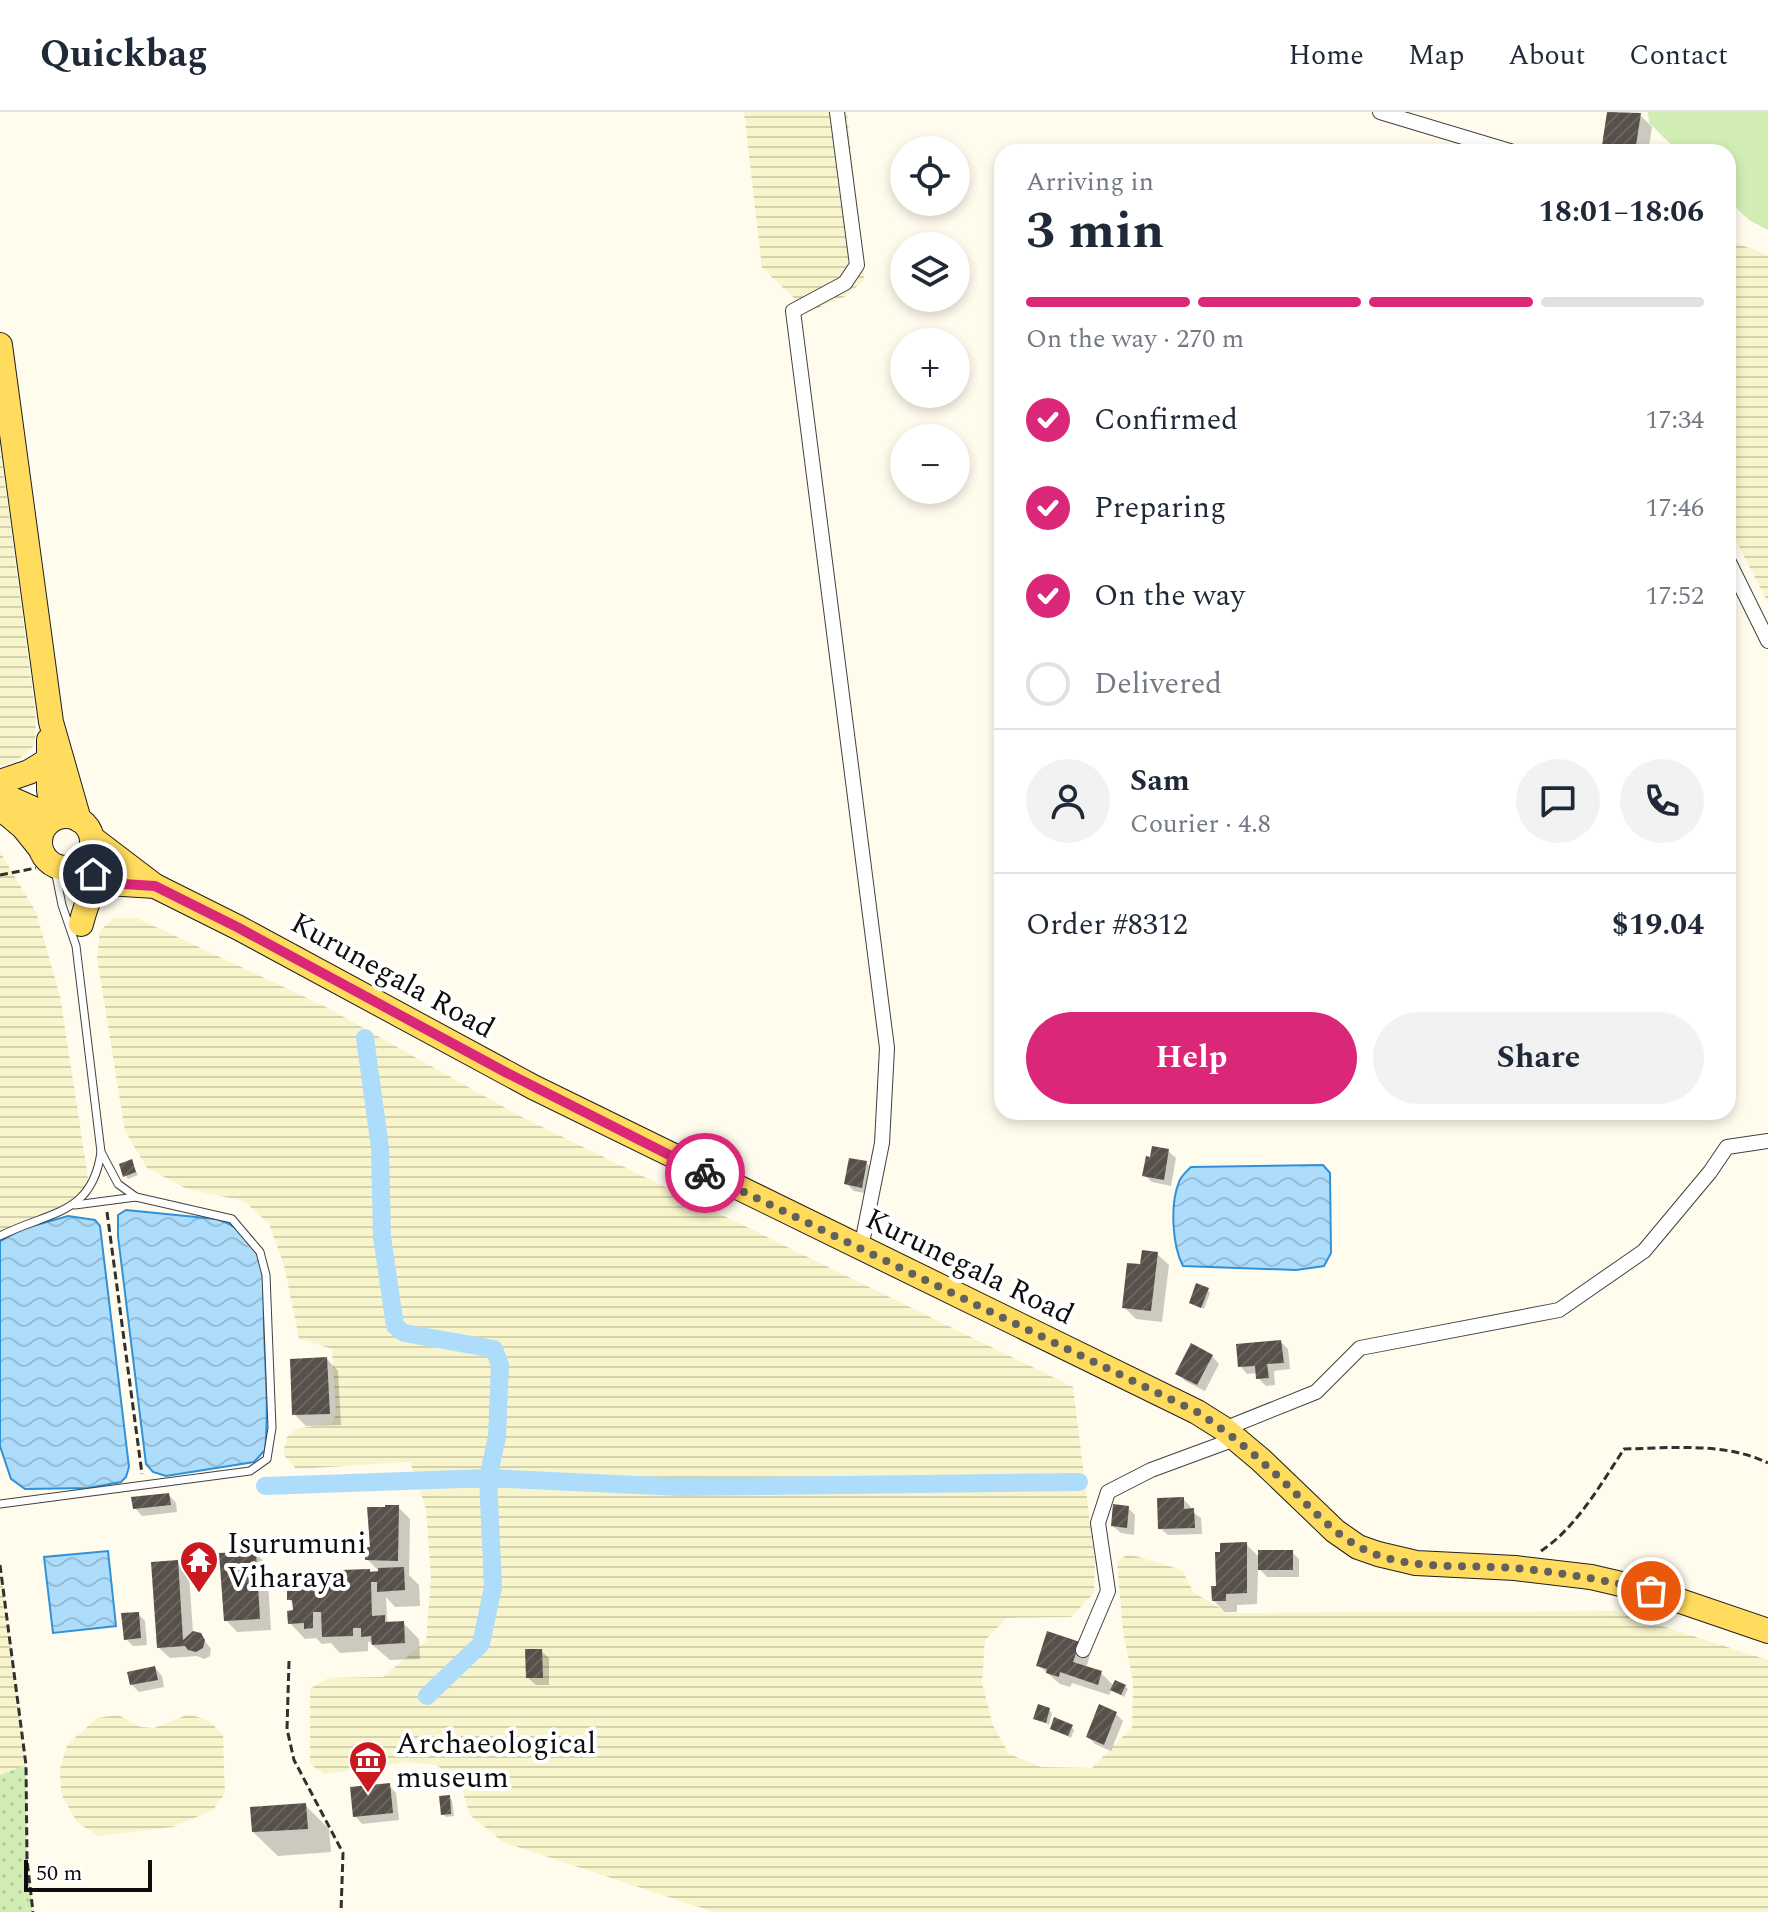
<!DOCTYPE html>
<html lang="en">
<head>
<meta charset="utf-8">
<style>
  body { margin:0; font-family:Spectral,serif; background:#f2f2f3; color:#1f2937; height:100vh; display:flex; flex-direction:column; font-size:30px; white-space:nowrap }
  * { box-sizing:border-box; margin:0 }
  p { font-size:26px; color:#747a83 }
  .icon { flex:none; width:44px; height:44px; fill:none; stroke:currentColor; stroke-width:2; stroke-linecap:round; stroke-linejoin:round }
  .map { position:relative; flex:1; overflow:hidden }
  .details { position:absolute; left:994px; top:32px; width:742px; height:976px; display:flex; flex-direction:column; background:#fff; border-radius:24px; box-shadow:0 4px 12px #0003 }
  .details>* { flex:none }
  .controls { position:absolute; left:890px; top:24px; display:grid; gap:16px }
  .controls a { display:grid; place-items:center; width:80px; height:80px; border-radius:50%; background:#fff; box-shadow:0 4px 12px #0003; font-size:40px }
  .scale { position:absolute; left:24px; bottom:20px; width:128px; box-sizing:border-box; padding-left:8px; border:4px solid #0e0e0e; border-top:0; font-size:22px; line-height:28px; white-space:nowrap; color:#0e0e0e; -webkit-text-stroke:6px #fff; paint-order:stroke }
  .pin { position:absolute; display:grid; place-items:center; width:68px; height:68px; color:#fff; margin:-34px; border:4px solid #fff; border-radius:50%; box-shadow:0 2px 8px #0007 }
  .courier { position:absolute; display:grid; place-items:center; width:80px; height:80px; margin:-40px; border:6px solid #db2777; border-radius:50%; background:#fff; color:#222; box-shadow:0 2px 10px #0007 }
  .overview em { font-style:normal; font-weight:700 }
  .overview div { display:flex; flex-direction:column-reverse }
  .overview { display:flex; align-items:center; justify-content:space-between; height:136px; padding:0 32px }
  h1 { font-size:52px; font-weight:700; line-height:60px }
  .bar { display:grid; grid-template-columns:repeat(4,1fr); gap:12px 8px; align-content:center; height:96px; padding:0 32px }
  .bar i { height:10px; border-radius:6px; background:#e0e1e3 }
  .bar .active { background:#db2777 }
  .bar p { grid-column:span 4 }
  .line { display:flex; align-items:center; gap:20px; padding:0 32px; border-top:2px solid #e0e1e3 }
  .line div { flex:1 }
  .round { display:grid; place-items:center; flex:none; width:84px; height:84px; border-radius:42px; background:#f2f2f3 }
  ol { padding:0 32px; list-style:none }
  li { display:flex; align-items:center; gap:24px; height:88px }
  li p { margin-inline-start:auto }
  li .icon { padding:8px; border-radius:50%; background:#db2777; color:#fff; stroke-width:4 }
  li:last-child { color:#747a83 }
  li i { width:44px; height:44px; border:4px solid #e0e1e3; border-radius:50% }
  .cta { display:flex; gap:16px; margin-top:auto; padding:16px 32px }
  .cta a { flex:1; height:92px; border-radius:48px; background:#db2777; color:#fff; font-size:32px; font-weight:700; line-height:92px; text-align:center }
  .cta a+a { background:#f2f2f3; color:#1f2937 }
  header { display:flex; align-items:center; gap:48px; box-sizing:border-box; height:112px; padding:0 40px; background:#fff; border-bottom:2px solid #e0e1e3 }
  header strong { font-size:38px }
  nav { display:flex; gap:44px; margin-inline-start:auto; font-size:28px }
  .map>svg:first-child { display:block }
  .farmland { fill:url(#farmland-rules) }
  .grass { fill:#d1edb4 }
  .park { fill:url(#park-dots) }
  .water { fill:url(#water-waves); stroke:#2f92d9; stroke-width:2 }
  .shadow { fill:#0003 }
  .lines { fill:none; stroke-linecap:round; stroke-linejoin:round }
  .canal { stroke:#aeddfb; stroke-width:18 }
  .building { fill:url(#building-hatch) }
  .lane-casing { stroke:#414141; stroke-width:9 }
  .street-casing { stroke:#414141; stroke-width:16 }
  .primary-casing { stroke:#1f1f1f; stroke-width:26 }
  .path { stroke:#303030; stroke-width:3; stroke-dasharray:8 4; stroke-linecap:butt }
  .lane { stroke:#fff; stroke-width:7 }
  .street { stroke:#fff; stroke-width:14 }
  .primary { stroke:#ffdb5e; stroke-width:24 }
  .done { stroke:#62615c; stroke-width:8; stroke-dasharray:0 14.4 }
  .route { stroke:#db2777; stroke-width:10 }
  .labels { text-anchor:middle; stroke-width:8; stroke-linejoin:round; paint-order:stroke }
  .street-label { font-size:30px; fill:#0e0e0e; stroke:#fff }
  .poi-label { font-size:30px; fill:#0e0e0e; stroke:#fff; text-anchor:start }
</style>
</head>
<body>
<header>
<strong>Quickbag</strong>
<nav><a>Home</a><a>Map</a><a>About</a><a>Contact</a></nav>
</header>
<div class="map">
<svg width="1768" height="1800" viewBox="0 0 1768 1800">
  <defs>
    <pattern id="farmland-rules" width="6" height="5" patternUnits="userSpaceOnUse" patternTransform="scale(2)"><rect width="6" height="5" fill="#f8f5cc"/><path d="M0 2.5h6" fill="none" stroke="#d3d1ae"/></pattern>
    <pattern id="park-dots" width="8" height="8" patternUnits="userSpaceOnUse" patternTransform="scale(2)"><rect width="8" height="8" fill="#d1edb4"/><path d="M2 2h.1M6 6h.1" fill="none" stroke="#b2ca9a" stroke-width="1.8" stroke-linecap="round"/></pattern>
    <pattern id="water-waves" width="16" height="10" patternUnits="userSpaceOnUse" patternTransform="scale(2)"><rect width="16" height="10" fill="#aeddfb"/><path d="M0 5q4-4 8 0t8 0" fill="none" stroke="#94bcd6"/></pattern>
    <pattern id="building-hatch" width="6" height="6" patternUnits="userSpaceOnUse" patternTransform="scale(2)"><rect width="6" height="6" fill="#574f49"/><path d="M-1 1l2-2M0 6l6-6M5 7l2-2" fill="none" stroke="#6a645f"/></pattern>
  </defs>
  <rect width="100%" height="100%" fill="#fffcee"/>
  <!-- farmland -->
  <g class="farmland">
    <path d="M744 0H847L864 168 846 184 809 200 762 156Z"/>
    <path d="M1728 128 1768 143V491L1728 413Z"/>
    <path d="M0 336 36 604 35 633 15 650 0 654Z"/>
    <path d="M0 740 36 800 60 884 90 1079 73 1093 0 1124Z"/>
    <path d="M113 806H137L326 895 520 1004 1073 1275 1095 1451 1094 1481 1071 1505 1007 1506 985 1528 982 1571 993 1613 1009 1642 1041 1655 1092 1656 1132 1615 1133 1569 1123 1520 1117 1449 1129 1442 1182 1458 1194 1481 1229 1501 1615 1499 1768 1548V1800H714L503 1730 470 1703 459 1668 436 1653 405 1650 324 1662 310 1652V1577L328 1566 383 1565 426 1529 431 1466 426 1397 410 1350 296 1357 283 1342 287 1325 296 1317 332 1311 336 1301 332 1237 299 1227 284 1153 269 1112 244 1089 187 1077 147 1056 125 1019 97 846 100 819Z"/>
    <path d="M0 1453 26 1653 0 1663Z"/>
    <path d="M189 1602 209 1609 223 1623 225 1681 213 1698 173 1715 98 1724 77 1710 61 1682 60 1657 67 1633 97 1606 118 1603 141 1615 154 1616Z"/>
  </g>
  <!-- grass -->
  <path class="grass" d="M1648 0H1768V118L1749 108 1728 88V40H1679L1649 11Z"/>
  <!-- park -->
  <path class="park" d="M26 1653 27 1748 33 1800H0V1663Z"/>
  <!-- water -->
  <g class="water">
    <path d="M1323 1053 1330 1061 1331 1141 1324 1154 1296 1158 1183 1154C1172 1133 1170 1092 1179 1070 1181 1064 1186 1060 1191 1055Z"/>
    <path d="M126 1098 216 1107C235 1112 253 1126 259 1147 266 1167 263 1193 264 1215 265 1255 269 1298 265 1338L254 1350 166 1364 153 1360 146 1352 118 1124V1103Z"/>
    <path d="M68 1104 95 1108 100 1114 129 1355 126 1365 121 1370 88 1376 25 1377 11 1367 0 1334V1129L22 1117Z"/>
    <path d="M108 1439 116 1514 53 1521 44 1445Z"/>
  </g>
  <!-- shadow -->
  <g class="shadow">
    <path d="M1609 0 1640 3 1652 15 1648 40H1603Z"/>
    <path d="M1168 1039 1176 1046 1171 1074 1152 1070 1144 1063Z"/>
    <path d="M131 1050 138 1063 128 1067 125 1063Z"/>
    <path d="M866 1051 873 1058 869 1082 854 1079 847 1072Z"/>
    <path d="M1157 1142 1169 1153 1162 1210 1136 1207 1124 1195 1142 1155Z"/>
    <path d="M1207 1177 1210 1181 1204 1197 1191 1190Z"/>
    <path d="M1281 1230 1288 1237 1290 1257 1274 1259 1275 1273 1266 1274 1258 1266V1261L1247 1262 1240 1254Z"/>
    <path d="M1212 1244 1219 1252 1205 1279 1185 1269 1178 1261Z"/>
    <path d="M327 1247 338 1259 341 1313 306 1314 294 1302Z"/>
    <path d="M169 1383 176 1391 177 1400 142 1404 135 1396Z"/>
    <path d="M1183 1387 1191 1395V1399L1201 1406 1202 1422 1168 1423 1160 1416Z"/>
    <path d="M398 1395 410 1407 409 1463 419 1473 420 1494 395 1495 386 1485 387 1508 391 1512 403 1511 419 1527 420 1547 390 1548 368 1529V1539L340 1541 331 1531 322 1532 316 1526 305 1527 290 1511 295 1500V1493L289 1487 313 1467 323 1477 370 1459 381 1461 367 1447Z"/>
    <path d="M1128 1396 1135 1403 1134 1423 1121 1421 1113 1414Z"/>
    <path d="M1246 1432 1260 1446 1292 1440 1299 1447V1465H1267L1258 1455 1257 1492 1237 1493V1500H1225L1214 1489 1218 1476Z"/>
    <path d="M255 1441 267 1452 271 1518 237 1520 226 1508Z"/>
    <path d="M177 1450 189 1462 193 1521 200 1523 211 1537 210 1544 204 1547 197 1544 170 1546 158 1535Z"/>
    <path d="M138 1502 145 1509 147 1533 133 1534 126 1527Z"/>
    <path d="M1078 1532 1090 1543 1086 1556 1101 1561 1114 1574H1125L1128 1577 1124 1585 1112 1577 1109 1583 1072 1571 1070 1575 1060 1572 1038 1553Z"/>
    <path d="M541 1539 549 1546V1573H536L528 1566Z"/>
    <path d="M155 1556 162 1564 164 1575 139 1580 131 1572Z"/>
    <path d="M1049 1598 1052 1601 1049 1613 1036 1606Z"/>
    <path d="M1116 1602 1123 1609 1111 1639 1095 1632 1088 1625Z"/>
    <path d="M1071 1614 1074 1618 1071 1626 1052 1616Z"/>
    <path d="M389 1674 396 1681 399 1708 362 1712 355 1704Z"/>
    <path d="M449 1685 452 1688 454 1704 446 1705 443 1702Z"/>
    <path d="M305 1693 329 1717 331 1740 278 1744 253 1720Z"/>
  </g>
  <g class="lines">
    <!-- canal -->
    <g class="canal">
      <path d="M365 926 380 1036 382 1125 395 1214 404 1221 494 1237 500 1253 497 1325 488 1366 493 1475 481 1532 427 1584"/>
      <path d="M265 1374 488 1366 680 1375 1079 1370"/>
    </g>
  </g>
  <!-- building -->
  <g class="building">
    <path d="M1607 0 1641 1 1635 40H1601Z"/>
    <path d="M1152 1034 1169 1037 1164 1068 1142 1064 1146 1044 1150 1045Z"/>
    <path d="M849 1046 867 1049 862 1076 844 1072Z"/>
    <path d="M132 1047 136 1060 123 1065 119 1052Z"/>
    <path d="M1142 1138 1158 1140 1151 1199 1122 1196 1127 1151 1140 1152Z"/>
    <path d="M1196 1171 1209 1176 1201 1196 1189 1191Z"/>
    <path d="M1281 1228 1284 1251 1267 1252 1269 1266 1256 1267 1255 1254 1238 1255 1236 1232Z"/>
    <path d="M1191 1231 1213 1243 1197 1273 1175 1262Z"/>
    <path d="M327 1245 330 1302 292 1303 290 1247Z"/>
    <path d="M169 1381 171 1393 133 1397 131 1385Z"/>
    <path d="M1184 1385V1397L1194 1396 1195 1416 1158 1417 1157 1386Z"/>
    <path d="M1113 1392 1129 1394 1127 1416 1111 1414Z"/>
    <path d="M385 1393H399L398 1449 365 1448V1435H370L367 1395H385Z"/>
    <path d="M1247 1430V1481L1226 1482V1489H1212L1211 1474H1216L1215 1440H1220V1431Z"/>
    <rect x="1258" y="1438" width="35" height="20"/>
    <path d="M256 1439 260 1507 224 1509 219 1441Z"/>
    <path d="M178 1448 183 1528 193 1519 201 1521 205 1528 203 1536 196 1540 188 1538 185 1534 157 1536 151 1450Z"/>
    <path d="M404 1455 405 1478 377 1480V1470H371L372 1504 385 1503V1510L404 1509 405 1531 372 1533 371 1524 361 1525V1516H353V1524L322 1525 321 1500H313V1516L304 1517V1511L288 1512 287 1499 293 1498 292 1488H287V1473L306 1472 305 1465H314L315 1481H321L320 1469 340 1468V1458L370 1457V1460L378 1459V1456Z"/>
    <path d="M139 1500 141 1526 124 1528 121 1501Z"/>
    <path d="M1047 1519 1080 1530 1073 1550 1102 1559 1098 1573 1060 1560 1059 1565 1046 1561 1047 1557 1036 1554Z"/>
    <path d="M525 1537H542L543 1566H526Z"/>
    <path d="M155 1554 158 1568 130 1573 127 1560Z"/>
    <path d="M1115 1568 1126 1573 1121 1583 1110 1578Z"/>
    <path d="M1038 1592 1050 1596 1046 1611 1033 1607Z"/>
    <path d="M1099 1592 1117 1600 1104 1633 1086 1625Z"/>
    <path d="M1054 1605 1073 1613 1068 1624 1050 1617Z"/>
    <path d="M390 1671 393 1701 353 1705 350 1675Z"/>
    <path d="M450 1683 451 1702 441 1703 439 1684Z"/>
    <path d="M306 1691 308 1717 252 1720 250 1695Z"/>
  </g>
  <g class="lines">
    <defs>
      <g id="lane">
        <path d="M79 761 80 788"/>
        <path d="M75 1093 136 1085"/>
        <path d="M0 1124C49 1099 92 1104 101 1040L76 834 62 793 54 753"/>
        <path d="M0 1392 250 1359 267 1347 272 1316 266 1163 260 1140 232 1107 136 1085 118 1072 101 1040"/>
      </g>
      <g id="street">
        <path d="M837 0 857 153 845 171 793 199 887 936 882 1031 861 1136"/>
        <path d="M1380 0 1513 40"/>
        <path d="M1728 448 1768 529"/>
        <path d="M1224 1317 1316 1280 1360 1236 1559 1198 1644 1139 1710 1060 1727 1035 1768 1029"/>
        <path d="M1083 1538 1108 1479 1098 1411 1108 1380 1151 1358 1235 1327"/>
      </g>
      <g id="primary">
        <path d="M0 233 51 610 79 708"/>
        <path d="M49 628V678L54 706"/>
        <path d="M0 670 29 660 47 649"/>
        <path d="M0 682 54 706"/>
        <path d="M0 696 23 715 40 736"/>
        <circle cx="66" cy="730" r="26"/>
        <path d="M92 726 155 774 239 816 533 975 1197 1300 1224 1317 1261 1348 1335 1419 1358 1435 1378 1442 1416 1451 1515 1456 1591 1465 1651 1479 1768 1519"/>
        <path d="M79 754 107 771 155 774"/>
        <path d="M81 812C86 793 89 780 107 771"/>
      </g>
    </defs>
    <!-- lane casing -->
    <use href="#lane" class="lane-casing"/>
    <!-- street casing -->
    <use href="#street" class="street-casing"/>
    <!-- primary casing -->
    <use href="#primary" class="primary-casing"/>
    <!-- path -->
    <g class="path">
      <path d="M0 763 36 756"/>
      <path d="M107 1100 142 1362"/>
      <path d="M1541 1439C1576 1416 1601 1372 1624 1337 1671 1336 1725 1330 1768 1351"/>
      <path d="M0 1453 26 1653 27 1748 33 1800"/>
      <path d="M289 1549 287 1617 294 1648 343 1741 341 1800"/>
    </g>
    <!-- lane -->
    <use href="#lane" class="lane"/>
    <!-- street -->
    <use href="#street" class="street"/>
    <!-- primary -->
    <use href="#primary" class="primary"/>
  </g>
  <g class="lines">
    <!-- done -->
    <path class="done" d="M705 1061 1197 1300C1230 1321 1259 1346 1287 1373 1309 1394 1330 1418 1356 1433 1401 1460 1462 1452 1513 1456 1560 1460 1605 1468 1651 1479"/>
    <!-- route -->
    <path class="route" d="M93 762 107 771 155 774 239 816 507 961 705 1061"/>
  </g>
  <!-- icons -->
  <defs>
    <symbol id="temple-pin" viewBox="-11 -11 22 30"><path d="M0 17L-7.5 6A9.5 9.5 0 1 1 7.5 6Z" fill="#ca1a1f" stroke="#fff"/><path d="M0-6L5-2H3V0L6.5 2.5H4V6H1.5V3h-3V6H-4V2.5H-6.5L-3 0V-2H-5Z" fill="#fff"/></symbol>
    <symbol id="museum-pin" viewBox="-11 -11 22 30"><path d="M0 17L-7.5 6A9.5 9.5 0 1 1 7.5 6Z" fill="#ca1a1f" stroke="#fff"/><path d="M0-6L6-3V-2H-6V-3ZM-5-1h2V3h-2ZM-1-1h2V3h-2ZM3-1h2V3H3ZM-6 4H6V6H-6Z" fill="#fff"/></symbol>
  </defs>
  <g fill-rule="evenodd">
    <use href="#temple-pin" x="177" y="1426" width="44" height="60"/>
    <use href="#museum-pin" x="346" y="1626" width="44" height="60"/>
  </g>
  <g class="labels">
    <!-- street labels -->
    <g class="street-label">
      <text transform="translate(393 863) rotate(29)" y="10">Kurunegala Road</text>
      <text transform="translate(970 1154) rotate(26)" y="10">Kurunegala Road</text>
    </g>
    <!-- poi labels -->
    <g class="poi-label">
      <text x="227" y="1441">Isurumuni<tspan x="227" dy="34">Viharaya</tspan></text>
      <text x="396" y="1641">Archaeological<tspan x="396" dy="34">museum</tspan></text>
    </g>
  </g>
</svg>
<div class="controls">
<a><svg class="icon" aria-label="locate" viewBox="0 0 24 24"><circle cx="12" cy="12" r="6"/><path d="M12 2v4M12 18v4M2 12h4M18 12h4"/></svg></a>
<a><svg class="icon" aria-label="layers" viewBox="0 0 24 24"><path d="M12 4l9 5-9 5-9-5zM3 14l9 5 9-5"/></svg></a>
<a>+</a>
<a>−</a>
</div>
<div class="scale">50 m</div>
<div class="pin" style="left:1651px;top:1479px;background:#ea580c"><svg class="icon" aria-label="bag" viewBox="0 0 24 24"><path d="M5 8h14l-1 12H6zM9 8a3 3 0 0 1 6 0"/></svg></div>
<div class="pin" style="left:93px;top:762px;background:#1f2937"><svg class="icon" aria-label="home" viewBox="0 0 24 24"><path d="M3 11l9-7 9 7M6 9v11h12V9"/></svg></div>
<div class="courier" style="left:705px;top:1061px"><svg class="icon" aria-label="bike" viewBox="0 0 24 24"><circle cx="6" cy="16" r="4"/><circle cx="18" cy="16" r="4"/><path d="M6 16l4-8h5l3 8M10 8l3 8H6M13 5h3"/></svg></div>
<section class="details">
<div class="overview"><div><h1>3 min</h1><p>Arriving in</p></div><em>18:01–18:06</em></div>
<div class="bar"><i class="active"></i><i class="active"></i><i class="active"></i><i></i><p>On the way · 270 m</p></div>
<ol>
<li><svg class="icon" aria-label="check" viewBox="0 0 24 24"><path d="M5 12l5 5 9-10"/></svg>Confirmed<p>17:34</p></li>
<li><svg class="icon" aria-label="check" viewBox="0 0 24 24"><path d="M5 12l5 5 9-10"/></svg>Preparing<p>17:46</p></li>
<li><svg class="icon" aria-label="check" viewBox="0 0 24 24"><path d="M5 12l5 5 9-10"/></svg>On the way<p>17:52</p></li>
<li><i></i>Delivered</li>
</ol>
<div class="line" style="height:144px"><a class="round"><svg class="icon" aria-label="person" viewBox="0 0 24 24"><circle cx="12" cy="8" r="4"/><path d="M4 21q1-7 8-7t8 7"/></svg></a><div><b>Sam</b><p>Courier · 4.8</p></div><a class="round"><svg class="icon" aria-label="chat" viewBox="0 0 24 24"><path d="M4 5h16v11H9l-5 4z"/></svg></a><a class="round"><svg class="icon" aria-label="phone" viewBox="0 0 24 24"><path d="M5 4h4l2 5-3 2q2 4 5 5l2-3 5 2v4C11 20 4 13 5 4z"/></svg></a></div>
<div class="line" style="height:104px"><div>Order #8312</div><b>$19.04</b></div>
<div class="cta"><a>Help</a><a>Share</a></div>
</section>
</div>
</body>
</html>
